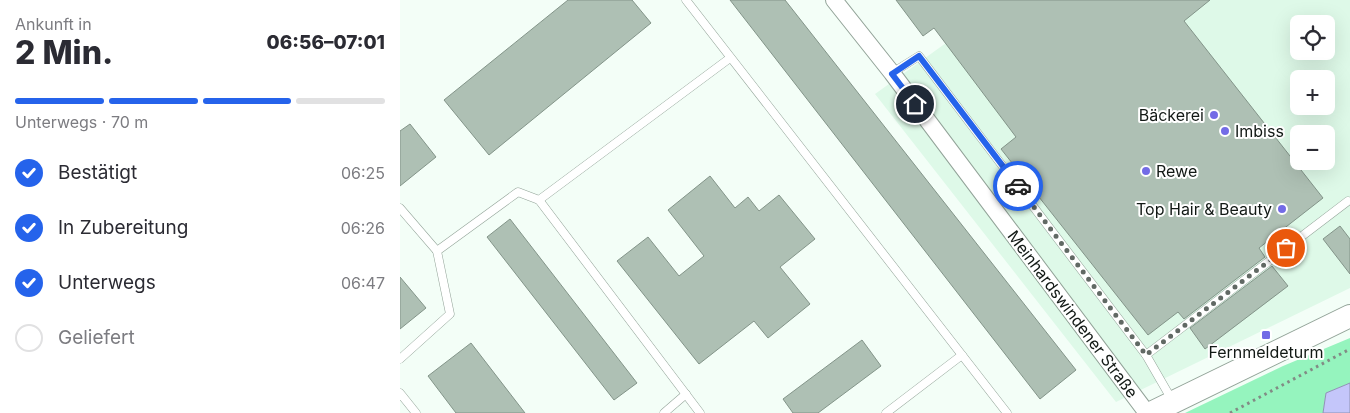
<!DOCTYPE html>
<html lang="de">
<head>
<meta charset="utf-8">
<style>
  body { margin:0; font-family:Inter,sans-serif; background:#f2f2f3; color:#2b2b33; height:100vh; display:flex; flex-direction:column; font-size:19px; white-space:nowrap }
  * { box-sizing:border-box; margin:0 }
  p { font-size:16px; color:#7c7c81 }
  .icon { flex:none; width:28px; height:28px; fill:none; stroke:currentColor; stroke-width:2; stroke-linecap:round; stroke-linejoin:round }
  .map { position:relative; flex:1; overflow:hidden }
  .panel { display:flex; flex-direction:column; background:#fff; width:400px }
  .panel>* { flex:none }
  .fabs { position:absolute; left:890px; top:15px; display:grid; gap:10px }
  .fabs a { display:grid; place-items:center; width:45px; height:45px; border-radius:8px; background:#fff; box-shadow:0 5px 20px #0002; font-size:25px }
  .pin { position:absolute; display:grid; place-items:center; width:42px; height:42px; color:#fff; margin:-21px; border:2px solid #fff; border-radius:50%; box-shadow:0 1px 5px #0007 }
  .courier { position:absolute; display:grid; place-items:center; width:50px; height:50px; margin:-25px; border:4px solid #2563eb; border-radius:50%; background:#fff; color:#222; box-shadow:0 1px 6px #0007 }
  .summary em { font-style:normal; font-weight:800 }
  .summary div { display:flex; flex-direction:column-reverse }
  .summary { display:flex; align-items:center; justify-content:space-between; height:85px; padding:0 15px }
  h1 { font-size:32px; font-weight:800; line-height:38px }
  .bar { display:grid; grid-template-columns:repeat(4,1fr); gap:8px 5px; align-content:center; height:60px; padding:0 15px }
  .bar i { height:6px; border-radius:4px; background:#e1e1e2 }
  .bar .active { background:#2563eb }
  .bar p { grid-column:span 4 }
  ol { padding:0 15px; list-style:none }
  li { display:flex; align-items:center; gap:15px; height:55px }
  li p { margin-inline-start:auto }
  li .icon { padding:5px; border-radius:50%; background:#2563eb; color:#fff; stroke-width:4 }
  li:last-child { color:#7c7c81 }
  li i { width:28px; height:28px; border:2px solid #e1e1e2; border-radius:50% }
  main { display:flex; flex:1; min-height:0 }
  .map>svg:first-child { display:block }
  .built { fill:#def9e8; fill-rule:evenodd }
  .green { fill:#95f4be }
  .water { fill:#c4c6fa; stroke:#8f92b5 }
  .building { fill:#aec0b4; stroke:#839489 }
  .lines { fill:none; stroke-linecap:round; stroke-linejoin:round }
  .lane-casing { stroke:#92a398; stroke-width:9 }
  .street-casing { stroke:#92a398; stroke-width:18 }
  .secondary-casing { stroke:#92a398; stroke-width:24 }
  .path { stroke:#828b85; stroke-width:3; stroke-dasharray:2.5 4; stroke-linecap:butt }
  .lane { stroke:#fff; stroke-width:8 }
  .street { stroke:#fff; stroke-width:16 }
  .secondary { stroke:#fff; stroke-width:22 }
  .done { stroke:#616964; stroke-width:5; stroke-dasharray:0 9 }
  .route { stroke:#2563eb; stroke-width:6 }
  .poi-dot { fill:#736be6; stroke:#fff; stroke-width:2 }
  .labels { text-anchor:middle; stroke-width:4; stroke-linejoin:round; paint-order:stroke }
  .poi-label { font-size:16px; fill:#121915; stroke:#fff; text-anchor:end }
  .street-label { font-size:16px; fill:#121915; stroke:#fff }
</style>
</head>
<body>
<main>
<section class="panel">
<div class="summary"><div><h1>2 Min.</h1><p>Ankunft in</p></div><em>06:56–07:01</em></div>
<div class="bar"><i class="active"></i><i class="active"></i><i class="active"></i><i></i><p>Unterwegs · 70 m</p></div>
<ol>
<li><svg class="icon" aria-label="check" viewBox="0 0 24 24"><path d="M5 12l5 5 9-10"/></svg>Bestätigt<p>06:25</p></li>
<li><svg class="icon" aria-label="check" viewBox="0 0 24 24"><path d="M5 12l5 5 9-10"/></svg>In Zubereitung<p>06:26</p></li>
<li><svg class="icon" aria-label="check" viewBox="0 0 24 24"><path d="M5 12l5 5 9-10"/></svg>Unterwegs<p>06:47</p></li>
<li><i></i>Geliefert</li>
</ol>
</section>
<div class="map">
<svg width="950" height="413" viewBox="0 0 950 413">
  <rect width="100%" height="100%" fill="#f3fef7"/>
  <!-- built -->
  <path class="built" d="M600 0H950V288L716 402 475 94 546 43ZM899 24H926V51H899ZM899 79H926V106H899ZM899 134H926V161H899Z"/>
  <!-- green -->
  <path class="green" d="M950 338V383L926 393 923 413H785L883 366Z"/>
  <!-- water -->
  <path class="water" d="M950 383V413H923L926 393Z"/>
  <!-- building -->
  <g class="building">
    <path d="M168 0H232L251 23 89 155 44 100Z"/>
    <path d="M330 0H385L676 370 640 399Z"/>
    <path d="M496 0H810L784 21 923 198 859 248 865 257 784 319 778 312 748 335 601 149 616 137 534 28 523 36Z"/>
    <path d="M10 124 36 157 0 186V131Z"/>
    <path d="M310 176 335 208 348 197 359 211 379 195 415 239 380 267 410 304 368 338 354 321 299 364 217 261 248 237 279 276 304 256 268 210Z"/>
    <path d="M110 219 237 383 214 400 87 237Z"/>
    <path d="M940 226 950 239V274L923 239Z"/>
    <path d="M872 266 888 286 805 349 790 328Z"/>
    <path d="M0 277 26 308 0 329Z"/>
    <path d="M462 340 481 366 418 413H393L383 399Z"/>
    <path d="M71 343 125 413H56L28 376Z"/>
  </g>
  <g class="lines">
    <defs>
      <g id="lane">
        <path d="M286 0 607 413"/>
        <path d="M492 73 519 56 746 355"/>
        <path d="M139 200 300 413"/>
        <path d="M0 208 37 251"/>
        <path d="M0 359 50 314 37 251 118 192 139 200 330 58"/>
        <path d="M0 393 16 413"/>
        <path d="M772 400 746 355 948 201"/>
        <path d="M264 413 286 394"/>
        <path d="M486 413 562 355"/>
      </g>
      <path id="street" d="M434 0 492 73 747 413"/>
      <path id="secondary" d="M751 413 950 316"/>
    </defs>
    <!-- lane casing -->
    <use href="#lane" class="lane-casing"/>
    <!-- street casing -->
    <use href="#street" class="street-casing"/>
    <!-- secondary casing -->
    <use href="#secondary" class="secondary-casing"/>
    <!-- path -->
    <path class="path" d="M830 413 950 349"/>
    <!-- lane -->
    <use href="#lane" class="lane"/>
    <!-- street -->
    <use href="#street" class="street"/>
    <!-- secondary -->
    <use href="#secondary" class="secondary"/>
  </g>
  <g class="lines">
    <!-- done -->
    <path class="done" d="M618 186 746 355 886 248"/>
    <!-- route -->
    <path class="route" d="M515 104 492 74 519 56 618 186"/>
  </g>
  <!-- markers -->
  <g class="poi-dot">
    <circle cx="814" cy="115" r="5"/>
    <circle cx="825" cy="131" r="5"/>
    <circle cx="746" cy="171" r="5"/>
    <circle cx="882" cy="209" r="5"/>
    <rect x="861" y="330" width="10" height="10" rx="2.5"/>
  </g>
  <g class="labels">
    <!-- poi labels -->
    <g class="poi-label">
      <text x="804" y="121">Bäckerei</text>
      <text x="835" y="137" text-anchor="start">Imbiss</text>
      <text x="756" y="177" text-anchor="start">Rewe</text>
      <text x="872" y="215">Top Hair &amp; Beauty</text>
      <text x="866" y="358" text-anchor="middle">Fernmeldeturm</text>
    </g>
    <!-- street labels -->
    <g class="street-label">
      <text transform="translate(673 314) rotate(53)" y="6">Meinhardswindener Straße</text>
    </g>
  </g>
</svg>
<div class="fabs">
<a><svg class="icon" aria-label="locate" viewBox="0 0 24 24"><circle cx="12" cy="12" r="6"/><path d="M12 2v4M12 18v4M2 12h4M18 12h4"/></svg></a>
<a>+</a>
<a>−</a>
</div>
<div class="pin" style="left:886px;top:248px;background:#ea580c"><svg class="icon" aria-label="bag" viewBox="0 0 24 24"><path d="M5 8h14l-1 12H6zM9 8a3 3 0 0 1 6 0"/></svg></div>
<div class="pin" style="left:515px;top:104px;background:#1f2937"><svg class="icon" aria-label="home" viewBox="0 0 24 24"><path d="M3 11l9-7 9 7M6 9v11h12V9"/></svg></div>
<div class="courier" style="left:618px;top:186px"><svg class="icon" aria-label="car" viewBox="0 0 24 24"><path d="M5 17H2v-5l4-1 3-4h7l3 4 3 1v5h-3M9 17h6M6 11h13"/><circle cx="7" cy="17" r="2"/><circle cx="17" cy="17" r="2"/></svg></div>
</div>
</main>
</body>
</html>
